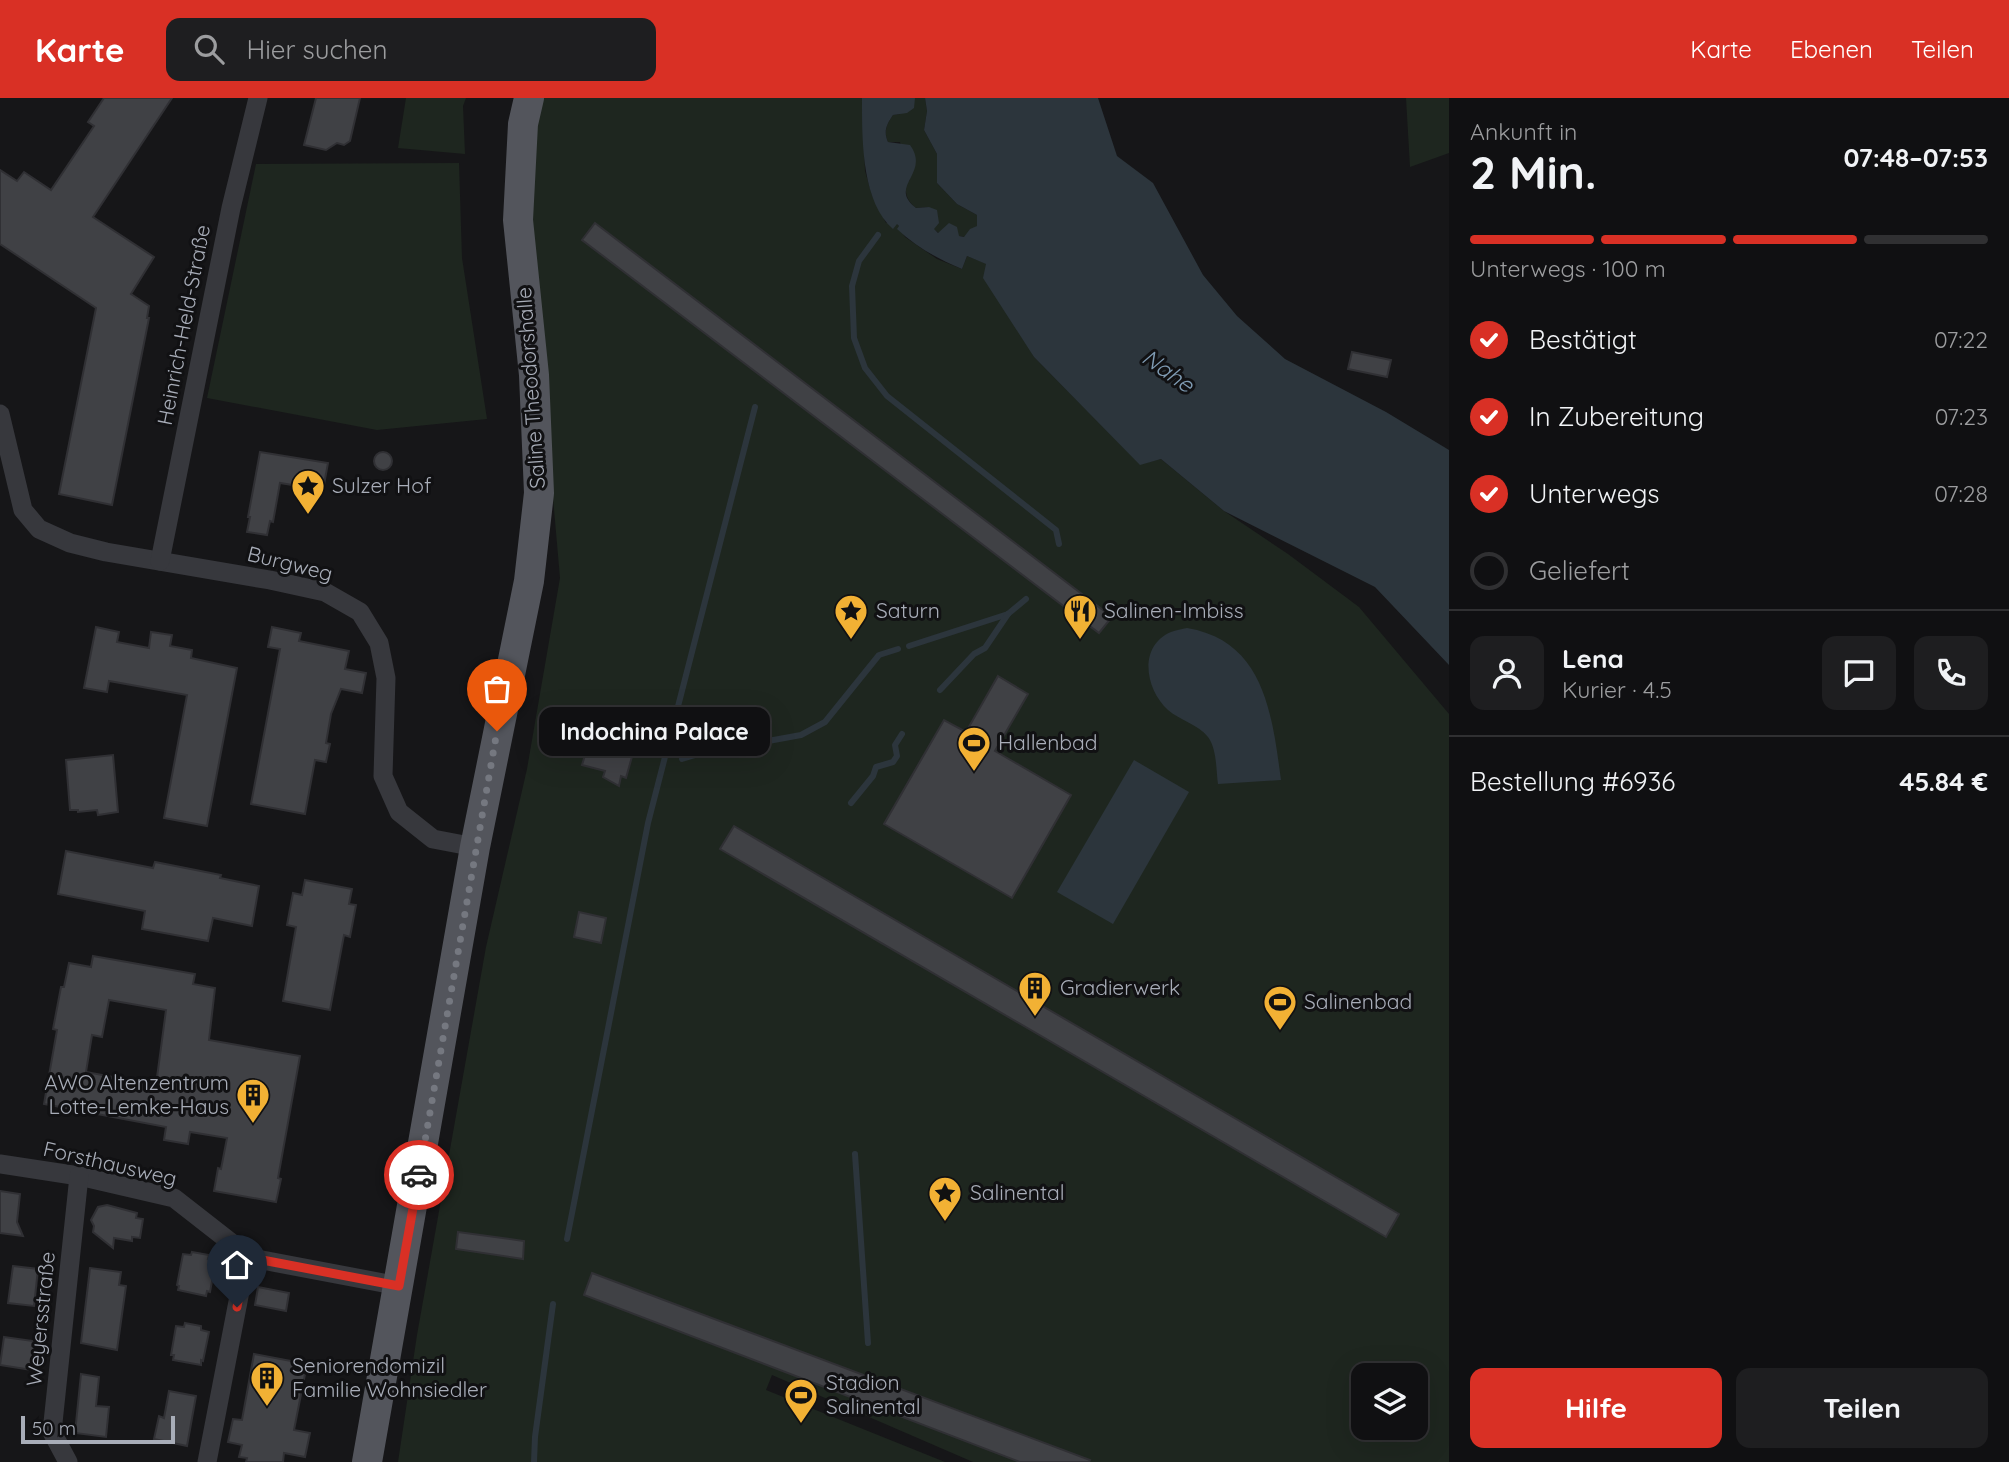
<!DOCTYPE html>
<html lang="de">
<head>
<meta charset="utf-8">
<style>
  body { margin:0; font-family:Quicksand,sans-serif; background:#1e1e20; color:#f1f3f6; height:100vh; display:flex; flex-direction:column; font-size:26px; white-space:nowrap }
  * { box-sizing:border-box; margin:0 }
  p { font-size:23px; color:#9c9d9f }
  .icon { flex:none; width:38px; height:38px; fill:none; stroke:currentColor; stroke-width:2; stroke-linecap:round; stroke-linejoin:round }
  .map { position:relative; flex:1; overflow:hidden }
  .side { display:flex; flex-direction:column; background:#101012; width:560px }
  .side>* { flex:none }
  .tools { position:absolute; left:1351px; top:1265px; display:grid; gap:14px }
  .tools a { display:grid; place-items:center; width:77px; height:77px; border-radius:14px; background:#101012; box-shadow:0 7px 28px #0002,0 0 0 2px #303032; font-size:35px }
  .scale { position:absolute; left:21px; bottom:18px; width:154px; box-sizing:border-box; padding-left:7px; border:4px solid #a8adb8; border-top:0; font-size:19px; line-height:24px; white-space:nowrap; color:#a8adb8; -webkit-text-stroke:5px #111113; paint-order:stroke }
  .pin { position:absolute; display:grid; place-items:center; width:60px; height:60px; color:#fff; margin:-72px -30px; border-radius:50% 50% 50% 0; rotate:-45deg; box-shadow:0 0 7px #0007 }
  .pin .icon { rotate:45deg }
  .courier { position:absolute; display:grid; place-items:center; width:70px; height:70px; margin:-35px; border:5px solid #d93025; border-radius:50%; background:#fff; color:#222; box-shadow:0 2px 9px #0007 }
  .bubble { position:absolute; height:49px; border-radius:14px; background:#101012; box-shadow:0 7px 28px #0002,0 0 0 2px #303032; font-size:23px; font-weight:700; line-height:49px; text-align:center }
  .head em { font-style:normal; font-weight:700 }
  .head div { display:flex; flex-direction:column-reverse }
  .head { display:flex; align-items:center; justify-content:space-between; height:119px; padding:0 21px }
  h1 { font-size:46px; font-weight:700; line-height:52px }
  .bar { display:grid; grid-template-columns:repeat(4,1fr); gap:10px 7px; align-content:center; height:84px; padding:0 21px }
  .bar i { height:9px; border-radius:5px; background:#303032 }
  .bar .selected { background:#d93025 }
  .bar p { grid-column:span 4 }
  .line { display:flex; align-items:center; gap:18px; padding:0 21px; border-top:2px solid #303032 }
  .line div { flex:1 }
  .round { display:grid; place-items:center; flex:none; width:74px; height:74px; border-radius:14px; background:#1e1e20 }
  ol { padding:0 21px; list-style:none }
  li { display:flex; align-items:center; gap:21px; height:77px }
  li p { margin-inline-start:auto }
  li .icon { padding:7px; border-radius:50%; background:#d93025; color:#fff; stroke-width:4 }
  li:last-child { color:#9c9d9f }
  li i { width:38px; height:38px; border:4px solid #303032; border-radius:50% }
  .action { display:flex; gap:14px; margin-top:auto; padding:14px 21px }
  .action a { flex:1; height:80px; border-radius:14px; background:#d93025; color:#fff; font-size:28px; font-weight:700; line-height:80px; text-align:center }
  .action a+a { background:#1e1e20; color:#f1f3f6 }
  header { display:flex; align-items:center; gap:42px; box-sizing:border-box; height:98px; padding:0 35px; background:#d93025; color:#fff }
  header strong { font-size:33px }
  nav { display:flex; gap:38px; margin-inline-start:auto; font-size:24px }
  .search { width:490px; height:63px; background:#1e1e20; display:flex; align-items:center; gap:18px; box-sizing:border-box; padding:0 24px; border-radius:14px; color:#9c9d9f; font-size:26px }
  main { display:flex; flex:1; min-height:0 }
  .map>svg:first-child { display:block }
  .green { fill:#1e261f; fill-rule:evenodd }
  .water { fill:#2c353c }
  .lines { fill:none; stroke-linecap:round; stroke-linejoin:round }
  .stream { stroke:#2c353c; stroke-width:6 }
  .building { fill:#404145; stroke:#303034; stroke-width:2; fill-rule:evenodd }
  .minor { stroke:#37383d; stroke-width:19 }
  .primary { stroke:#53555c; stroke-width:30 }
  .done { stroke:#757880; stroke-width:7; stroke-dasharray:0 12.6 }
  .route { stroke:#d93025; stroke-width:9 }
  .labels { text-anchor:middle; stroke-width:6; stroke-linejoin:round; paint-order:stroke }
  .street-label { font-size:21px; fill:#a8adb8; stroke:#111113 }
  .poi-label { font-size:21px; fill:#a8adb8; stroke:#111113; text-anchor:start }
  .water-label { font-size:23px; font-style:italic; fill:#7f9bb3; stroke:#111113 }
</style>
</head>
<body>
<header>
<strong>Karte</strong>
<div class="search"><svg class="icon" aria-label="search" viewBox="0 0 24 24"><circle cx="10" cy="10" r="6"/><path d="M15 15l6 6"/></svg>Hier suchen</div>
<nav><a>Karte</a><a>Ebenen</a><a>Teilen</a></nav>
</header>
<main>
<div class="map">
<svg width="1449" height="1364" viewBox="0 0 1449 1364">
  <rect width="100%" height="100%" fill="#161618"/>
  <!-- green -->
  <g class="green">
    <path d="M406 0H466L463 8 465 56 398 50Z"/>
    <path d="M538 0H862L865 73 872 97 886 125H897L905 139 937 161 962 171 967 158 987 166 1034 259 1140 366 1161 361 1224 413 1288 456 1359 509 1449 616V1364H973L772 1277 766 1292 945 1364H398L417 1237 486 849 527 671 560 480 529 124ZM1363 1278H1416V1330H1363Z"/>
    <path d="M915 0H925L927 13 924 32 937 56V85L957 106 977 117V128L965 139 939 135 933 131 929 109 916 110C907 103 906 97 905 87L910 82 900 44H888C883 33 887 26 893 17L900 16Z"/>
    <path d="M1406 0H1449V55L1410 69Z"/>
    <path d="M459 65 462 160 487 321 377 332 207 300 256 66Z"/>
  </g>
  <!-- water -->
  <g class="water">
    <path d="M862 0H915L914 10 907 15 893 17C887 26 883 33 888 44L910 47C931 76 887 88 916 110L929 109 937 112 939 125 934 131 938 135 949 125 957 129 959 138 964 139 970 131 977 128V117L957 106 937 85V56L924 32 927 13 925 0H1098L1117 58 1153 85 1203 177 1237 218 1285 261 1386 314 1449 352V567L1375 489 1224 413 1161 361 1140 367 1034 259 983 180 986 166 967 158 962 171C938 161 916 149 897 131L899 128 897 126 893 131C861 103 862 39 862 0Z"/>
    <path d="M1187 530C1265 543 1272 617 1281 682L1218 686C1216 672 1217 651 1208 639 1198 626 1179 622 1168 612 1145 591 1138 548 1171 534 1176 532 1182 531 1187 530Z"/>
    <path d="M1134 662 1189 694 1113 826 1057 794Z"/>
  </g>
  <g class="lines">
    <!-- stream -->
    <g class="stream">
      <path d="M878 137 859 163 852 188 854 240 865 270 887 298 1056 432 1059 446"/>
      <path d="M909 548 1008 516 1026 501"/>
      <path d="M940 592 974 556 985 550 1008 516"/>
      <path d="M682 661 702 655 801 637 825 624 879 557 898 551"/>
      <path d="M851 705 873 678 876 669 893 664 897 658 895 647 902 636"/>
      <path d="M855 1056 868 1245"/>
      <path d="M567 1141 648 725 755 309"/>
      <path d="M534 1364 535 1339 553 1206"/>
    </g>
  </g>
  <!-- building -->
  <g class="building">
    <path d="M104 0H172L93 119 154 159 131 196 149 208 147 220H149L112 407 59 396 96 210 0 146V72L17 83 24 74 51 92 94 28 88 24Z"/>
    <path d="M316 0H360L350 43 344 47 337 45 326 52 304 47Z"/>
    <path d="M595 125 1112 519 1099 535 582 142Z"/>
    <path d="M1352 254 1391 262 1387 279 1348 271Z"/>
    <circle cx="383" cy="363" r="9"/>
    <path d="M260 354 328 365 323 392 280 385 273 424 270 423 267 437 247 434 250 419H248Z"/>
    <path d="M96 529 119 534 117 544 149 550 151 534 172 537 170 548 192 552 191 560 237 570 207 728 164 720 187 597 109 583 107 594 84 590Z"/>
    <path d="M272 529 301 535 299 543 349 553 345 571 366 575 362 595 341 591 331 616 326 645 330 646 326 664 315 662 305 716 251 706 280 551 268 549Z"/>
    <path d="M998 578 1028 596 995 653 1071 697 1012 800 884 726 944 622 966 634Z"/>
    <path d="M598 612 642 623 626 680 621 678 619 688 603 679 605 673 582 667 591 637 586 636 590 620 595 621Z"/>
    <path d="M113 657 118 714 98 717 97 712 78 714V712H70L66 662Z"/>
    <path d="M734 728 1399 1116 1386 1139 720 751Z"/>
    <path d="M66 753 153 770 155 764 221 777 220 780 259 788 252 828 213 820 208 843 142 831 145 813 58 796Z"/>
    <path d="M305 782 352 791 349 806 356 807 350 839 344 837 330 912 283 903 296 829 287 827 293 795 302 797Z"/>
    <path d="M579 814 606 820 601 845 574 839Z"/>
    <path d="M93 858 195 876 193 886 215 890 209 942 300 958 278 1080 281 1081 276 1104 214 1093 218 1070 221 1071 227 1040 190 1034 188 1046 164 1042 166 1029 44 1006 57 932 53 931 61 889H64L69 865 91 869ZM109 902 166 912 156 987 86 974 92 937 102 939Z"/>
    <path d="M0 1093 20 1096 17 1124 23 1138 0 1135Z"/>
    <path d="M107 1107 137 1115 136 1120 143 1121 140 1140 132 1139V1143L114 1140 113 1150 93 1134 94 1128 91 1122 98 1109Z"/>
    <path d="M458 1134 524 1143 523 1161 456 1151Z"/>
    <path d="M192 1154 209 1157 208 1161 216 1162 210 1194 207 1193 206 1198 178 1192 179 1188 177 1187 183 1156 191 1157Z"/>
    <path d="M13 1168 38 1171 34 1208 8 1205Z"/>
    <path d="M90 1170 121 1174 119 1187 126 1188 117 1252 81 1245Z"/>
    <path d="M592 1175 1090 1362 1089 1364H1020L584 1197Z"/>
    <path d="M258 1189 289 1195 286 1213 255 1207Z"/>
    <path d="M185 1225 201 1228V1232L209 1234 203 1263 201 1262V1267L173 1262 174 1257H171L176 1228 184 1229Z"/>
    <path d="M4 1239 33 1243 32 1248H35L32 1272 0 1267Z"/>
    <path d="M254 1256 307 1266 294 1332 310 1335 305 1359 284 1355 283 1364H246L247 1360 239 1359 242 1347 228 1344 233 1321 242 1322Z"/>
    <path d="M81 1276 99 1279 96 1308 109 1309 106 1339 75 1335Z"/>
    <path d="M169 1293 196 1298 187 1348 154 1341 159 1318 164 1320Z"/>
  </g>
  <g class="lines">
    <!-- minor -->
    <g class="minor">
      <path d="M0 316 23 412 39 431 70 445 106 454 270 482 325 494 360 514 379 545 386 580 383 678 399 714 433 741 475 749"/>
      <path d="M160 463 231 110 258 0"/>
      <path d="M0 1066 79 1078 174 1100 247 1157 257 1161 399 1188"/>
      <path d="M68 1364 52 1334 79 1078"/>
      <path d="M207 1364 247 1157"/>
    </g>
    <!-- primary -->
    <path class="primary" d="M367 1364 475 749 529 483 539 395 534 277 518 122 523 26 529 0"/>
  </g>
  <g class="lines">
    <!-- done -->
    <path class="done" d="M419 1077 497 633"/>
    <!-- route -->
    <path class="route" d="M237 1209 247 1157 257 1161 399 1188 419 1077"/>
  </g>
  <!-- icons -->
  <defs>
    <symbol id="sight-pin" viewBox="-11 -11 22 30"><path d="M0 17L-7.5 6A9.5 9.5 0 1 1 7.5 6Z" fill="#f2b134" stroke="#111113"/><path d="M0-6L1.8-2.2L6-1.7L2.9 1.2L3.7 5.4L0 3.3L-3.7 5.4L-2.9 1.2L-6-1.7L-1.8-2.2Z" fill="#111"/></symbol>
    <symbol id="restaurant-pin" viewBox="-11 -11 22 30"><path d="M0 17L-7.5 6A9.5 9.5 0 1 1 7.5 6Z" fill="#f2b134" stroke="#111113"/><path d="M-5-6h1v4h1v-4h1v4h1v-4h1v5L-1.5 .5V6h-2V.5L-5-1ZM5-6V6H3V1.5H1.5Q1.5-4 5-6Z" fill="#111"/></symbol>
    <symbol id="stadium-pin" viewBox="-11 -11 22 30"><path d="M0 17L-7.5 6A9.5 9.5 0 1 1 7.5 6Z" fill="#f2b134" stroke="#111113"/><path d="M0-5a6.5 5 0 1 0 0 10a6.5 5 0 1 0 0-10ZM-3.5-1.8h7v3.6h-7Z" fill="#111"/></symbol>
    <symbol id="building-pin" viewBox="-11 -11 22 30"><path d="M0 17L-7.5 6A9.5 9.5 0 1 1 7.5 6Z" fill="#f2b134" stroke="#111113"/><path d="M-4-6H4V6H1V3H-1V6H-4ZM-2.5-4.3h1.7v1.8h-1.7ZM.8-4.3h1.7v1.8H.8ZM-2.5-1h1.7V.8h-1.7ZM.8-1h1.7V.8H.8Z" fill="#111"/></symbol>
  </defs>
  <g fill-rule="evenodd">
    <use href="#sight-pin" x="289" y="369" width="38" height="52"/>
    <use href="#sight-pin" x="832" y="494" width="38" height="52"/>
    <use href="#restaurant-pin" x="1061" y="494" width="38" height="52"/>
    <use href="#stadium-pin" x="955" y="626" width="38" height="52"/>
    <use href="#building-pin" x="1016" y="871" width="38" height="52"/>
    <use href="#stadium-pin" x="1261" y="885" width="38" height="52"/>
    <use href="#building-pin" x="234" y="978" width="38" height="52"/>
    <use href="#sight-pin" x="926" y="1076" width="38" height="52"/>
    <use href="#building-pin" x="248" y="1261" width="38" height="52"/>
    <use href="#stadium-pin" x="782" y="1278" width="38" height="52"/>
  </g>
  <g class="labels">
    <!-- street labels -->
    <g class="street-label">
      <text transform="translate(184 227) rotate(-79)" y="7">Heinrich-Held-Straße</text>
      <text transform="translate(531 290) rotate(-94)" y="7">Saline Theodorshalle</text>
      <text transform="translate(290 466) rotate(14)" y="7">Burgweg</text>
      <text transform="translate(110 1066) rotate(13)" y="7">Forsthausweg</text>
      <text transform="translate(41 1221) rotate(-84)" y="7">Weyersstraße</text>
    </g>
    <!-- poi labels -->
    <g class="poi-label">
      <text x="332" y="395">Sulzer Hof</text>
      <text x="876" y="520">Saturn</text>
      <text x="1104" y="520">Salinen-Imbiss</text>
      <text x="998" y="652">Hallenbad</text>
      <text x="1060" y="897">Gradierwerk</text>
      <text x="1304" y="911">Salinenbad</text>
      <text x="229" y="992" text-anchor="end">AWO Altenzentrum<tspan x="229" dy="24">Lotte-Lemke-Haus</tspan></text>
      <text x="970" y="1102">Salinental</text>
      <text x="292" y="1275">Seniorendomizil<tspan x="292" dy="24">Familie Wohnsiedler</tspan></text>
      <text x="826" y="1292">Stadion<tspan x="826" dy="24">Salinental</tspan></text>
    </g>
    <!-- water labels -->
    <g class="water-label">
      <text transform="translate(1168 273) rotate(35)" y="8">Nahe</text>
    </g>
  </g>
</svg>
<div class="tools">
<a><svg class="icon" aria-label="layers" viewBox="0 0 24 24"><path d="M12 4l9 5-9 5-9-5zM3 14l9 5 9-5"/></svg></a>
</div>
<div class="scale">50 m</div>
<div class="pin" style="left:497px;top:633px;background:#ea580c"><svg class="icon" aria-label="bag" viewBox="0 0 24 24"><path d="M5 8h14l-1 12H6zM9 8a3 3 0 0 1 6 0"/></svg></div>
<div class="pin" style="left:237px;top:1209px;background:#1f2937"><svg class="icon" aria-label="home" viewBox="0 0 24 24"><path d="M3 11l9-7 9 7M6 9v11h12V9"/></svg></div>
<div class="courier" style="left:419px;top:1077px"><svg class="icon" aria-label="car" viewBox="0 0 24 24"><path d="M5 17H2v-5l4-1 3-4h7l3 4 3 1v5h-3M9 17h6M6 11h13"/><circle cx="7" cy="17" r="2"/><circle cx="17" cy="17" r="2"/></svg></div>
<div class="bubble" style="left:539px;top:609px;width:231px">Indochina Palace</div>
</div>
<section class="side">
<div class="head"><div><h1>2 Min.</h1><p>Ankunft in</p></div><em>07:48–07:53</em></div>
<div class="bar"><i class="selected"></i><i class="selected"></i><i class="selected"></i><i></i><p>Unterwegs · 100 m</p></div>
<ol>
<li><svg class="icon" aria-label="check" viewBox="0 0 24 24"><path d="M5 12l5 5 9-10"/></svg>Bestätigt<p>07:22</p></li>
<li><svg class="icon" aria-label="check" viewBox="0 0 24 24"><path d="M5 12l5 5 9-10"/></svg>In Zubereitung<p>07:23</p></li>
<li><svg class="icon" aria-label="check" viewBox="0 0 24 24"><path d="M5 12l5 5 9-10"/></svg>Unterwegs<p>07:28</p></li>
<li><i></i>Geliefert</li>
</ol>
<div class="line" style="height:126px"><a class="round"><svg class="icon" aria-label="person" viewBox="0 0 24 24"><circle cx="12" cy="8" r="4"/><path d="M4 21q1-7 8-7t8 7"/></svg></a><div><b>Lena</b><p>Kurier · 4.5</p></div><a class="round"><svg class="icon" aria-label="chat" viewBox="0 0 24 24"><path d="M4 5h16v11H9l-5 4z"/></svg></a><a class="round"><svg class="icon" aria-label="phone" viewBox="0 0 24 24"><path d="M5 4h4l2 5-3 2q2 4 5 5l2-3 5 2v4C11 20 4 13 5 4z"/></svg></a></div>
<div class="line" style="height:91px"><div>Bestellung #6936</div><b>45.84 €</b></div>
<div class="action"><a>Hilfe</a><a>Teilen</a></div>
</section>
</main>
</body>
</html>
